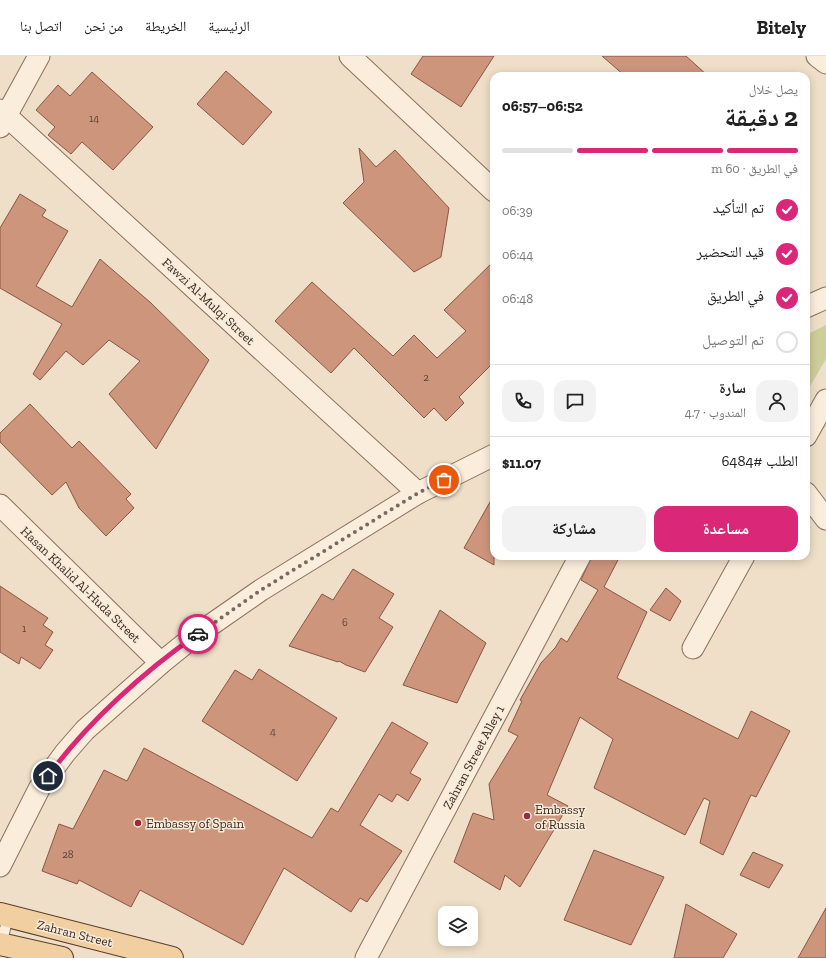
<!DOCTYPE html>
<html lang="ar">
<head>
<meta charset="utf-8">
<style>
  body { margin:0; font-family:"Zilla Slab","Noto Naskh Arabic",serif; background:#f2f2f2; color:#222; direction:rtl; height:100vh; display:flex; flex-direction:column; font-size:15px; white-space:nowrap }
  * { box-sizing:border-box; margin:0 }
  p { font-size:13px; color:#767676 }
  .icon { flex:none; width:22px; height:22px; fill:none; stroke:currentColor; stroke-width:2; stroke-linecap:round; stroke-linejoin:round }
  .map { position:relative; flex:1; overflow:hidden; direction:ltr }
  .side { position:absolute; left:490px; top:16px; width:320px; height:488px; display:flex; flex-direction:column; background:#fff; border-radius:12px; box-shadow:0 2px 10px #0003; direction:rtl }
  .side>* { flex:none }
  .tools { position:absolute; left:438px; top:850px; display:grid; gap:8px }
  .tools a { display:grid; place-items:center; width:40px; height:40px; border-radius:8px; background:#fff; box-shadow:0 2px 10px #0003; font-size:20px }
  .pin { position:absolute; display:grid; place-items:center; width:34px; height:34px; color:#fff; margin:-17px; border:2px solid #fff; border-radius:50%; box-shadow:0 1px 4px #0007 }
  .courier { position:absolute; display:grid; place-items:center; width:40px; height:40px; margin:-20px; border:3px solid #db2777; border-radius:50%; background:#fff; color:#222; box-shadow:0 1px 5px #0007 }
  .headline em { font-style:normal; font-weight:800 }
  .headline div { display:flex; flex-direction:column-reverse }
  .headline { display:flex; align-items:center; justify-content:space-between; height:68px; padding:0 12px }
  h1 { font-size:26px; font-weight:800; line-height:30px }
  .bar { display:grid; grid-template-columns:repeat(4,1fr); gap:6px 4px; align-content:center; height:48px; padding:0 12px }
  .bar i { height:5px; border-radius:3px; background:#e0e0e0 }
  .bar .on { background:#db2777 }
  .bar p { grid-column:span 4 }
  .line { display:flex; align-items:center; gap:10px; padding:0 12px; border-top:1px solid #e0e0e0 }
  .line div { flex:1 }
  .round { display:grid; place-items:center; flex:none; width:42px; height:42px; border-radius:12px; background:#f2f2f2 }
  ol { padding:0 12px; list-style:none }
  li { display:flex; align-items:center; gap:12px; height:44px }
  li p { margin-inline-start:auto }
  li .icon { padding:4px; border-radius:50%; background:#db2777; color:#fff; stroke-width:4 }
  li:last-child { color:#767676 }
  li i { width:22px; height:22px; border:2px solid #e0e0e0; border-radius:50% }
  .button { display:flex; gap:8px; margin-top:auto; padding:8px 12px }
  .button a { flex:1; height:46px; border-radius:12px; background:#db2777; color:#fff; font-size:16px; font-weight:800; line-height:46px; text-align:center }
  .button a+a { background:#f2f2f2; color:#222 }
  header { display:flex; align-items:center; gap:24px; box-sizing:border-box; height:56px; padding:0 20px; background:#fff; border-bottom:1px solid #e0e0e0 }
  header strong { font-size:19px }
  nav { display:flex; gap:22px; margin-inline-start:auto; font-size:14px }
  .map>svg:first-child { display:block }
  .green { fill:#cece9b }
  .building { fill:#ce957d; stroke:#8b5642 }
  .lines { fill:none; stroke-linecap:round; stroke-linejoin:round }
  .lane-casing { stroke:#8c705c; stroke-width:12 }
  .street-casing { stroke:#8c705c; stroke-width:23 }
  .primary-casing { stroke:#5a3f30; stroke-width:24 }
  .lane { stroke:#faeddc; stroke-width:10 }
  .street { stroke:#faeddc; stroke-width:21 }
  .primary { stroke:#f2cfa0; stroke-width:22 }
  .done { stroke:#7b695b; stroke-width:4; stroke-dasharray:0 7.2 }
  .route { stroke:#db2777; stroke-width:5 }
  .poi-dot { fill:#9c2b39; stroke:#f6ead8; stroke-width:1.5 }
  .labels { text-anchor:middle; stroke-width:3; stroke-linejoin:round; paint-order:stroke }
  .number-label { font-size:11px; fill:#604537 }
  .street-label { font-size:13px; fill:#3c2a20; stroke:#f6ead8 }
  .poi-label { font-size:13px; fill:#3c2a20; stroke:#f6ead8; text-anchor:start }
</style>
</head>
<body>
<header>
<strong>Bitely</strong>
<nav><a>الرئيسية</a><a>الخريطة</a><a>من نحن</a><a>اتصل بنا</a></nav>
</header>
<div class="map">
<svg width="826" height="902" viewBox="0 0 826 902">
  <rect width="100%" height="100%" fill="#efdfc8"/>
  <!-- green -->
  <path class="green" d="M826 269V303L806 337V279Z"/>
  <!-- building -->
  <g class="building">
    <path d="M423 0H494L461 51 411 18Z"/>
    <path d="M602 0H686L708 20H625Z"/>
    <path d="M226 15 272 56 243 89 197 48Z"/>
    <path d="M92 16 153 71 113 114 82 86 71 98 48 79 55 71 36 54 58 29 70 40Z"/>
    <path d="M359 92 376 111 395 94 449 152 441 201 414 216 343 147 364 126Z"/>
    <path d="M20 138 46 154 42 160 68 175 36 230 72 251 100 203 151 247 209 304 156 393 109 338 140 305 109 284 83 309 66 295 40 324 33 318 62 268 0 232V172Z"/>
    <path d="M494 205V306L459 341 464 347 446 365 434 352 424 362 354 292 331 317 275 265 312 226 393 300 414 279 437 302 466 275 444 254Z"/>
    <path d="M30 348 72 392 79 385 131 438 126 443 134 452 106 480 79 452 66 426 52 439 0 386V377Z"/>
    <path d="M494 439V509L464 492Z"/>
    <path d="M592 500H620L604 531 647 556 617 622 738 683 751 655 790 675 756 741 751 739 723 799 700 787 710 745 704 742 685 779 594 732 613 683 580 661 547 739 568 750 520 831 505 819 500 834 454 806 473 757 494 764 489 728 518 680 508 675 522 645 520 644 541 607 555 592 561 582 567 586 598 534 581 524Z"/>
    <path d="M353 513 394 538 379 562 393 571 365 616 346 609 339 605 338 606 289 590 322 538 333 544Z"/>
    <path d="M0 530 48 562 43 569 53 576 45 589 53 594 40 613 21 601 19 608 0 596Z"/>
    <path d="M666 532 681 545 670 565 650 554Z"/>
    <path d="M440 554 486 587 457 647 403 629Z"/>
    <path d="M259 613 337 662 297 725 202 665 235 614 252 624Z"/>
    <path d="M392 666 428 687 410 717 421 723 408 745 397 738 392 746 379 738 360 769 402 795 367 846 360 842 351 856 284 812 243 889 140 834 131 851 79 824 77 828 42 815 59 768 73 773 104 714 127 725 144 692 312 782 331 752 338 756Z"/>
    <path d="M594 794 664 821 631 889 564 864Z"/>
    <path d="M753 796 783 809 769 832 740 819Z"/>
    <path d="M686 848 737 878 723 902H674Z"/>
    <path d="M826 852V902H798Z"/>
  </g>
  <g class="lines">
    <defs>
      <path id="lane" d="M1 890 8 860"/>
      <g id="street">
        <path d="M350 0 494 135"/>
        <path d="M817 0 826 7"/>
        <path d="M0 54 418 437"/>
        <path d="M0 71 39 0"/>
        <path d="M806 251 826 242"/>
        <path d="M806 380 826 344"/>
        <path d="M806 437 826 463"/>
        <path d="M0 449 161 607"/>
        <path d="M693 592 744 500"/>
        <path d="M0 810 40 731 65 697 85 674 161 607 192 582 261 534 418 437 494 399"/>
        <path d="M366 902 580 500"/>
      </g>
      <g id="primary">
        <path d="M0 858 172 902"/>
        <path d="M0 888 62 902"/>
      </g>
    </defs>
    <!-- lane casing -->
    <use href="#lane" class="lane-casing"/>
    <!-- street casing -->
    <use href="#street" class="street-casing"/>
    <!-- primary casing -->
    <use href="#primary" class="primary-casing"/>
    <!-- lane -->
    <use href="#lane" class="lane"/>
    <!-- street -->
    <use href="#street" class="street"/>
    <!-- primary -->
    <use href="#primary" class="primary"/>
  </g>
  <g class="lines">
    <!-- done -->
    <path class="done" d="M198 578 261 534 418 437 444 424"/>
    <!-- route -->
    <path class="route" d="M48 720C87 667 144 615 198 578"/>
  </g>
  <!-- markers -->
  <g class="poi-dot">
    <circle cx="527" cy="760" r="4"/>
    <circle cx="138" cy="767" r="4"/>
  </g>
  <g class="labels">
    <!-- number labels -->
    <g class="number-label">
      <text x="94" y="66">14</text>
      <text x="426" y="325">2</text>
      <text x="345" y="570">6</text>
      <text x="24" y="576">1</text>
      <text x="273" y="679">4</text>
      <text x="68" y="802">28</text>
    </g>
    <!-- street labels -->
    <g class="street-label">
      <text transform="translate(209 245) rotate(43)" y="5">Fawzi Al-Mulqi Street</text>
      <text transform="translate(81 528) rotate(44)" y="5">Hasan Khalid Al-Huda Street</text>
      <text transform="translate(473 701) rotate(-62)" y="5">Zahran Street Alley 1</text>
      <text transform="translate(75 877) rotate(14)" y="5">Zahran Street</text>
    </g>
    <!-- poi labels -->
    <g class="poi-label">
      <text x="535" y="758">Embassy<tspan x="535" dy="15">of Russia</tspan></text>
      <text x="146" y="772">Embassy of Spain</text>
    </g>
  </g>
</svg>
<div class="tools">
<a><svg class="icon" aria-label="layers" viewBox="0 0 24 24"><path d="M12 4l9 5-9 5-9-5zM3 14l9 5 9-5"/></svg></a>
</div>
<div class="pin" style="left:444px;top:424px;background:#ea580c"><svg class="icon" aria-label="bag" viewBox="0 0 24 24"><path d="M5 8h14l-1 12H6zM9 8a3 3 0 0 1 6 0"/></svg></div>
<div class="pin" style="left:48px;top:720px;background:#1f2937"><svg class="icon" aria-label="home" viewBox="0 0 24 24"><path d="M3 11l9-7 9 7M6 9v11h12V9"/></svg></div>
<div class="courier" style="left:198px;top:578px"><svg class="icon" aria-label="car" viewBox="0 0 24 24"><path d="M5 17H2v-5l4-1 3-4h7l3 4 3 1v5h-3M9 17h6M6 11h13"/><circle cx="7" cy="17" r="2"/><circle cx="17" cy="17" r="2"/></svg></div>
<section class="side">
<div class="headline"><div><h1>2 دقيقة</h1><p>يصل خلال</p></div><em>06:52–06:57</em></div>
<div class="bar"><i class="on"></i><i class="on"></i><i class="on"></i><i></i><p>في الطريق · 60 m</p></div>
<ol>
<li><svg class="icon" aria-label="check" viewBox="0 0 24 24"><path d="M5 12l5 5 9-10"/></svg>تم التأكيد<p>06:39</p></li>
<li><svg class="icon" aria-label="check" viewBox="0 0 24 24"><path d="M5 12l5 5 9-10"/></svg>قيد التحضير<p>06:44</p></li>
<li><svg class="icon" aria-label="check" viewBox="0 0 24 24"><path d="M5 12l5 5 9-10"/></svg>في الطريق<p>06:48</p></li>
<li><i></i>تم التوصيل</li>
</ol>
<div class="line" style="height:72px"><a class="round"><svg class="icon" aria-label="person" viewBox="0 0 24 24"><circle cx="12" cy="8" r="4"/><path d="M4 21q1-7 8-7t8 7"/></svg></a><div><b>سارة</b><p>المندوب · 4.7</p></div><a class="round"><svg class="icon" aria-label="chat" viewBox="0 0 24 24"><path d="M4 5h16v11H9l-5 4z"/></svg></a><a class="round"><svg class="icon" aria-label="phone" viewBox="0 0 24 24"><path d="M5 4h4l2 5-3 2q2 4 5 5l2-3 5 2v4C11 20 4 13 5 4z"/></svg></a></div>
<div class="line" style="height:52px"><div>الطلب #6484</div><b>$11.07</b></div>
<div class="button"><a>مساعدة</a><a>مشاركة</a></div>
</section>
</div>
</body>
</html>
